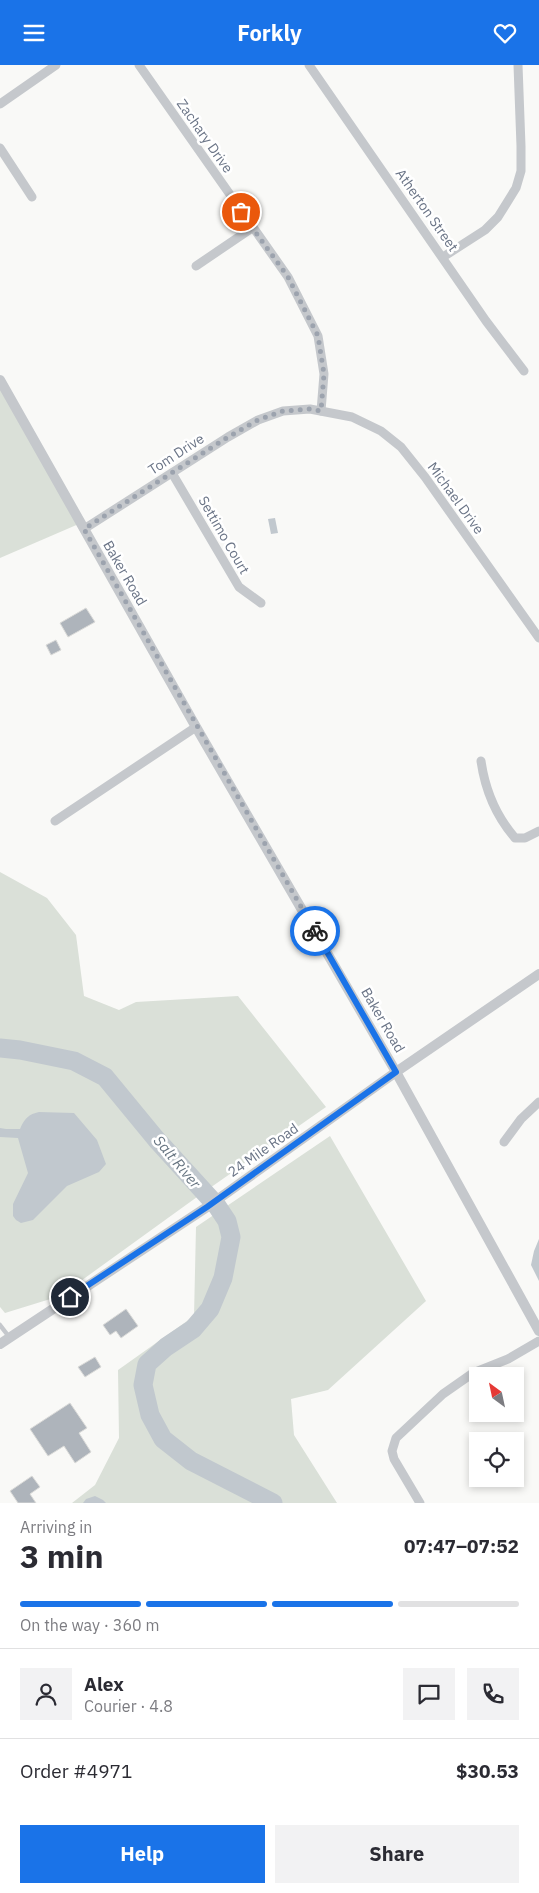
<!DOCTYPE html>
<html lang="en">
<head>
<meta charset="utf-8">
<style>
  body { margin:0; font-family:"IBM Plex Sans",sans-serif; background:#f2f2f3; color:#2b2b33; height:100vh; display:flex; flex-direction:column; font-size:19px; white-space:nowrap }
  * { box-sizing:border-box; margin:0 }
  p { font-size:16px; color:#7c7c81 }
  .icon { flex:none; width:28px; height:28px; fill:none; stroke:currentColor; stroke-width:2; stroke-linecap:round; stroke-linejoin:round }
  .map { position:relative; height:1438px; overflow:hidden }
  .details { display:flex; flex-direction:column; background:#fff; flex:1 }
  .details>* { flex:none }
  .needle { width:32px; rotate:327deg }
  .fabs { position:absolute; left:469px; top:1302px; display:grid; gap:10px }
  .fabs a { display:grid; place-items:center; width:55px; height:55px; border-radius:0px; background:#fff; box-shadow:0 2px 8px #0003; font-size:25px }
  .pin { position:absolute; display:grid; place-items:center; width:42px; height:42px; color:#fff; margin:-21px; border:2px solid #fff; border-radius:50%; box-shadow:0 1px 5px #0007 }
  .courier { position:absolute; display:grid; place-items:center; width:50px; height:50px; margin:-25px; border:4px solid #1a73e8; border-radius:50%; background:#fff; color:#222; box-shadow:0 1px 6px #0007 }
  .headline em { font-style:normal; font-weight:800 }
  .headline div { display:flex; flex-direction:column-reverse }
  .headline { display:flex; align-items:center; justify-content:space-between; height:85px; padding:0 20px }
  h1 { font-size:32px; font-weight:800; line-height:38px }
  .bar { display:grid; grid-template-columns:repeat(4,1fr); gap:8px 5px; align-content:center; height:60px; padding:0 20px }
  .bar i { height:6px; border-radius:4px; background:#e1e1e2 }
  .bar .active { background:#1a73e8 }
  .bar p { grid-column:span 4 }
  .line { display:flex; align-items:center; gap:12px; padding:0 20px; border-top:1px solid #e1e1e2 }
  .line div { flex:1 }
  .round { display:grid; place-items:center; flex:none; width:52px; height:52px; border-radius:0px; background:#f2f2f3 }
  .primary-button { display:flex; gap:10px; margin-top:auto; padding:10px 20px }
  .primary-button a { flex:1; height:58px; border-radius:0px; background:#1a73e8; color:#fff; font-size:20px; font-weight:800; line-height:58px; text-align:center }
  .primary-button a+a { background:#f2f2f3; color:#2b2b33 }
  header { display:flex; justify-content:space-between; align-items:center; height:65px; padding:0 20px; background:#1a73e8; color:#fff; font-size:22px; font-weight:800 }
  .map>svg:first-child { display:block }
  .green { fill:#dae0d8 }
  .water { fill:#c1c8ce }
  .lines { fill:none; stroke-linecap:round; stroke-linejoin:round }
  .river { stroke:#c1c8ce; stroke-width:19 }
  .building { fill:#aeb4bb; stroke:#dbdbd9 }
  .service { stroke:#c5c8cc; stroke-width:4.5 }
  .minor { stroke:#c5c8cc; stroke-width:9 }
  .tertiary { stroke:#c5c8cc; stroke-width:10 }
  .done { stroke:#9ca3ae; stroke-width:5; stroke-dasharray:0 9 }
  .route { stroke:#1a73e8; stroke-width:6 }
  .labels { text-anchor:middle; stroke-width:5; stroke-linejoin:round; paint-order:stroke }
  .street-label { font-size:14px; fill:#6a7486; stroke:#fff }
  .water-label { font-size:15px; font-style:italic; fill:#667481; stroke:#fff }
</style>
</head>
<body>
<header><svg class="icon" aria-label="menu" viewBox="0 0 24 24"><path d="M4 6h16M4 12h16M4 18h16"/></svg>Forkly<svg class="icon" aria-label="heart" viewBox="0 0 24 24"><path d="M12 20l-8-8c-3-5 5-10 8-4 3-6 11-1 8 4z"/></svg></header>
<div class="map">
<svg width="539" height="1438" viewBox="0 0 539 1438">
  <rect width="100%" height="100%" fill="#f9f9f7"/>
  <!-- green -->
  <g class="green">
    <path d="M0 313 81 458 0 493Z"/>
    <path d="M0 807 47 833 76 870 84 931 119 945 136 937 238 931 326 1042 197 1132 60 1231 5 1248 0 1242Z"/>
    <path d="M330 1071 426 1236 328 1325 291 1334 294 1370 337 1438H72L95 1420 119 1373 118 1305 194 1251 196 1162Z"/>
  </g>
  <!-- water -->
  <g class="water">
    <path d="M275 453 278 468 271 469 268 454Z"/>
    <path d="M39 1047 74 1048 97 1075 106 1099 99 1107 67 1121 33 1155 21 1158 16 1155 13 1151V1139L28 1108 18 1073 0 1072V1063L6 1064H20C24 1054 29 1049 39 1047Z"/>
    <path d="M539 1174V1216L531 1200 534 1186Z"/>
    <path d="M95 1431 103 1435 106 1438H83L86 1434Z"/>
  </g>
  <g class="lines">
    <!-- river -->
    <path class="river" d="M0 983 20 985 74 996 105 1012 156 1074 217 1141 227 1156 231 1172 223 1213 210 1244 193 1264 166 1282 147 1299 143 1320 150 1350 163 1374 191 1396 273 1438"/>
  </g>
  <!-- building -->
  <g class="building">
    <path d="M86 543 95 557 68 572 60 558Z"/>
    <path d="M56 575 61 585 51 590 46 580Z"/>
    <path d="M126 1244 138 1261 121 1273 116 1266 110 1270 103 1260Z"/>
    <path d="M95 1292 101 1302 85 1312 78 1302Z"/>
    <path d="M70 1338 87 1363 79 1368 91 1387 75 1398 64 1381 48 1391 30 1364Z"/>
    <path d="M32 1411 40 1422 30 1429 36 1438H18L10 1426Z"/>
  </g>
  <g class="lines">
    <!-- service -->
    <path class="service" d="M0 1260 10 1273"/>
    <!-- minor -->
    <g class="minor">
      <path d="M139 0 288 212 318 271 324 309 321 346"/>
      <path d="M309 0 486 256 524 306"/>
      <path d="M0 39 56 0"/>
      <path d="M0 83 32 132"/>
      <path d="M443 192 485 165 498 152 516 123 521 106V81L518 0"/>
      <path d="M196 201 252 163"/>
      <path d="M172 408 239 522 261 538"/>
      <path d="M84 464 228 372 258 355 283 346 310 344 352 352 381 366 401 382 425 412 539 573"/>
      <path d="M481 696C485 724 496 751 515 773H525L539 766"/>
      <path d="M55 756 196 662"/>
      <path d="M504 1077 521 1054 539 1037"/>
      <path d="M420 1438 394 1394 392 1386 396 1373 443 1329 473 1308 508 1294 539 1276"/>
    </g>
    <!-- tertiary -->
    <g class="tertiary">
      <path d="M0 315 196 662 396 1007 539 1266"/>
      <path d="M0 1279 207 1142 396 1007 539 909"/>
    </g>
  </g>
  <g class="lines">
    <!-- done -->
    <path class="done" d="M241 147 288 212 318 271 324 309 321 346 310 344 283 346 258 355 228 372 84 464 315 866"/>
    <!-- route -->
    <path class="route" d="M70 1232 207 1142 396 1007 315 866"/>
  </g>
  <g class="labels">
    <!-- street labels -->
    <g class="street-label">
      <text transform="translate(205 71) rotate(55)" y="5">Zachary Drive</text>
      <text transform="translate(427 145) rotate(55)" y="5">Atherton Street</text>
      <text transform="translate(176 389) rotate(-33)" y="5">Tom Drive</text>
      <text transform="translate(456 433) rotate(54)" y="5">Michael Drive</text>
      <text transform="translate(224 470) rotate(60)" y="5">Settimo Court</text>
      <text transform="translate(125 508) rotate(60)" y="5">Baker Road</text>
      <text transform="translate(383 955) rotate(60)" y="5">Baker Road</text>
      <text transform="translate(263 1085) rotate(-35)" y="5">24 Mile Road</text>
    </g>
    <!-- water labels -->
    <g class="water-label">
      <text transform="translate(177 1097) rotate(50)" y="5">Salt River</text>
    </g>
  </g>
</svg>
<div class="fabs">
<a><svg class="needle" viewBox="-14 -14 28 28"><path d="M0-13l5 13h-10z" fill="#e53935"/><path d="M0 13l5-13h-10z" fill="#7c7c81"/></svg></a>
<a><svg class="icon" aria-label="locate" viewBox="0 0 24 24"><circle cx="12" cy="12" r="6"/><path d="M12 2v4M12 18v4M2 12h4M18 12h4"/></svg></a>
</div>
<div class="pin" style="left:241px;top:147px;background:#ea580c"><svg class="icon" aria-label="bag" viewBox="0 0 24 24"><path d="M5 8h14l-1 12H6zM9 8a3 3 0 0 1 6 0"/></svg></div>
<div class="pin" style="left:70px;top:1232px;background:#1f2937"><svg class="icon" aria-label="home" viewBox="0 0 24 24"><path d="M3 11l9-7 9 7M6 9v11h12V9"/></svg></div>
<div class="courier" style="left:315px;top:866px"><svg class="icon" aria-label="bike" viewBox="0 0 24 24"><circle cx="6" cy="16" r="4"/><circle cx="18" cy="16" r="4"/><path d="M6 16l4-8h5l3 8M10 8l3 8H6M13 5h3"/></svg></div>
</div>
<section class="details">
<div class="headline"><div><h1>3 min</h1><p>Arriving in</p></div><em>07:47–07:52</em></div>
<div class="bar"><i class="active"></i><i class="active"></i><i class="active"></i><i></i><p>On the way · 360 m</p></div>
<div class="line" style="height:90px"><a class="round"><svg class="icon" aria-label="person" viewBox="0 0 24 24"><circle cx="12" cy="8" r="4"/><path d="M4 21q1-7 8-7t8 7"/></svg></a><div><b>Alex</b><p>Courier · 4.8</p></div><a class="round"><svg class="icon" aria-label="chat" viewBox="0 0 24 24"><path d="M4 5h16v11H9l-5 4z"/></svg></a><a class="round"><svg class="icon" aria-label="phone" viewBox="0 0 24 24"><path d="M5 4h4l2 5-3 2q2 4 5 5l2-3 5 2v4C11 20 4 13 5 4z"/></svg></a></div>
<div class="line" style="height:65px"><div>Order #4971</div><b>$30.53</b></div>
<div class="primary-button"><a>Help</a><a>Share</a></div>
</section>
</body>
</html>
